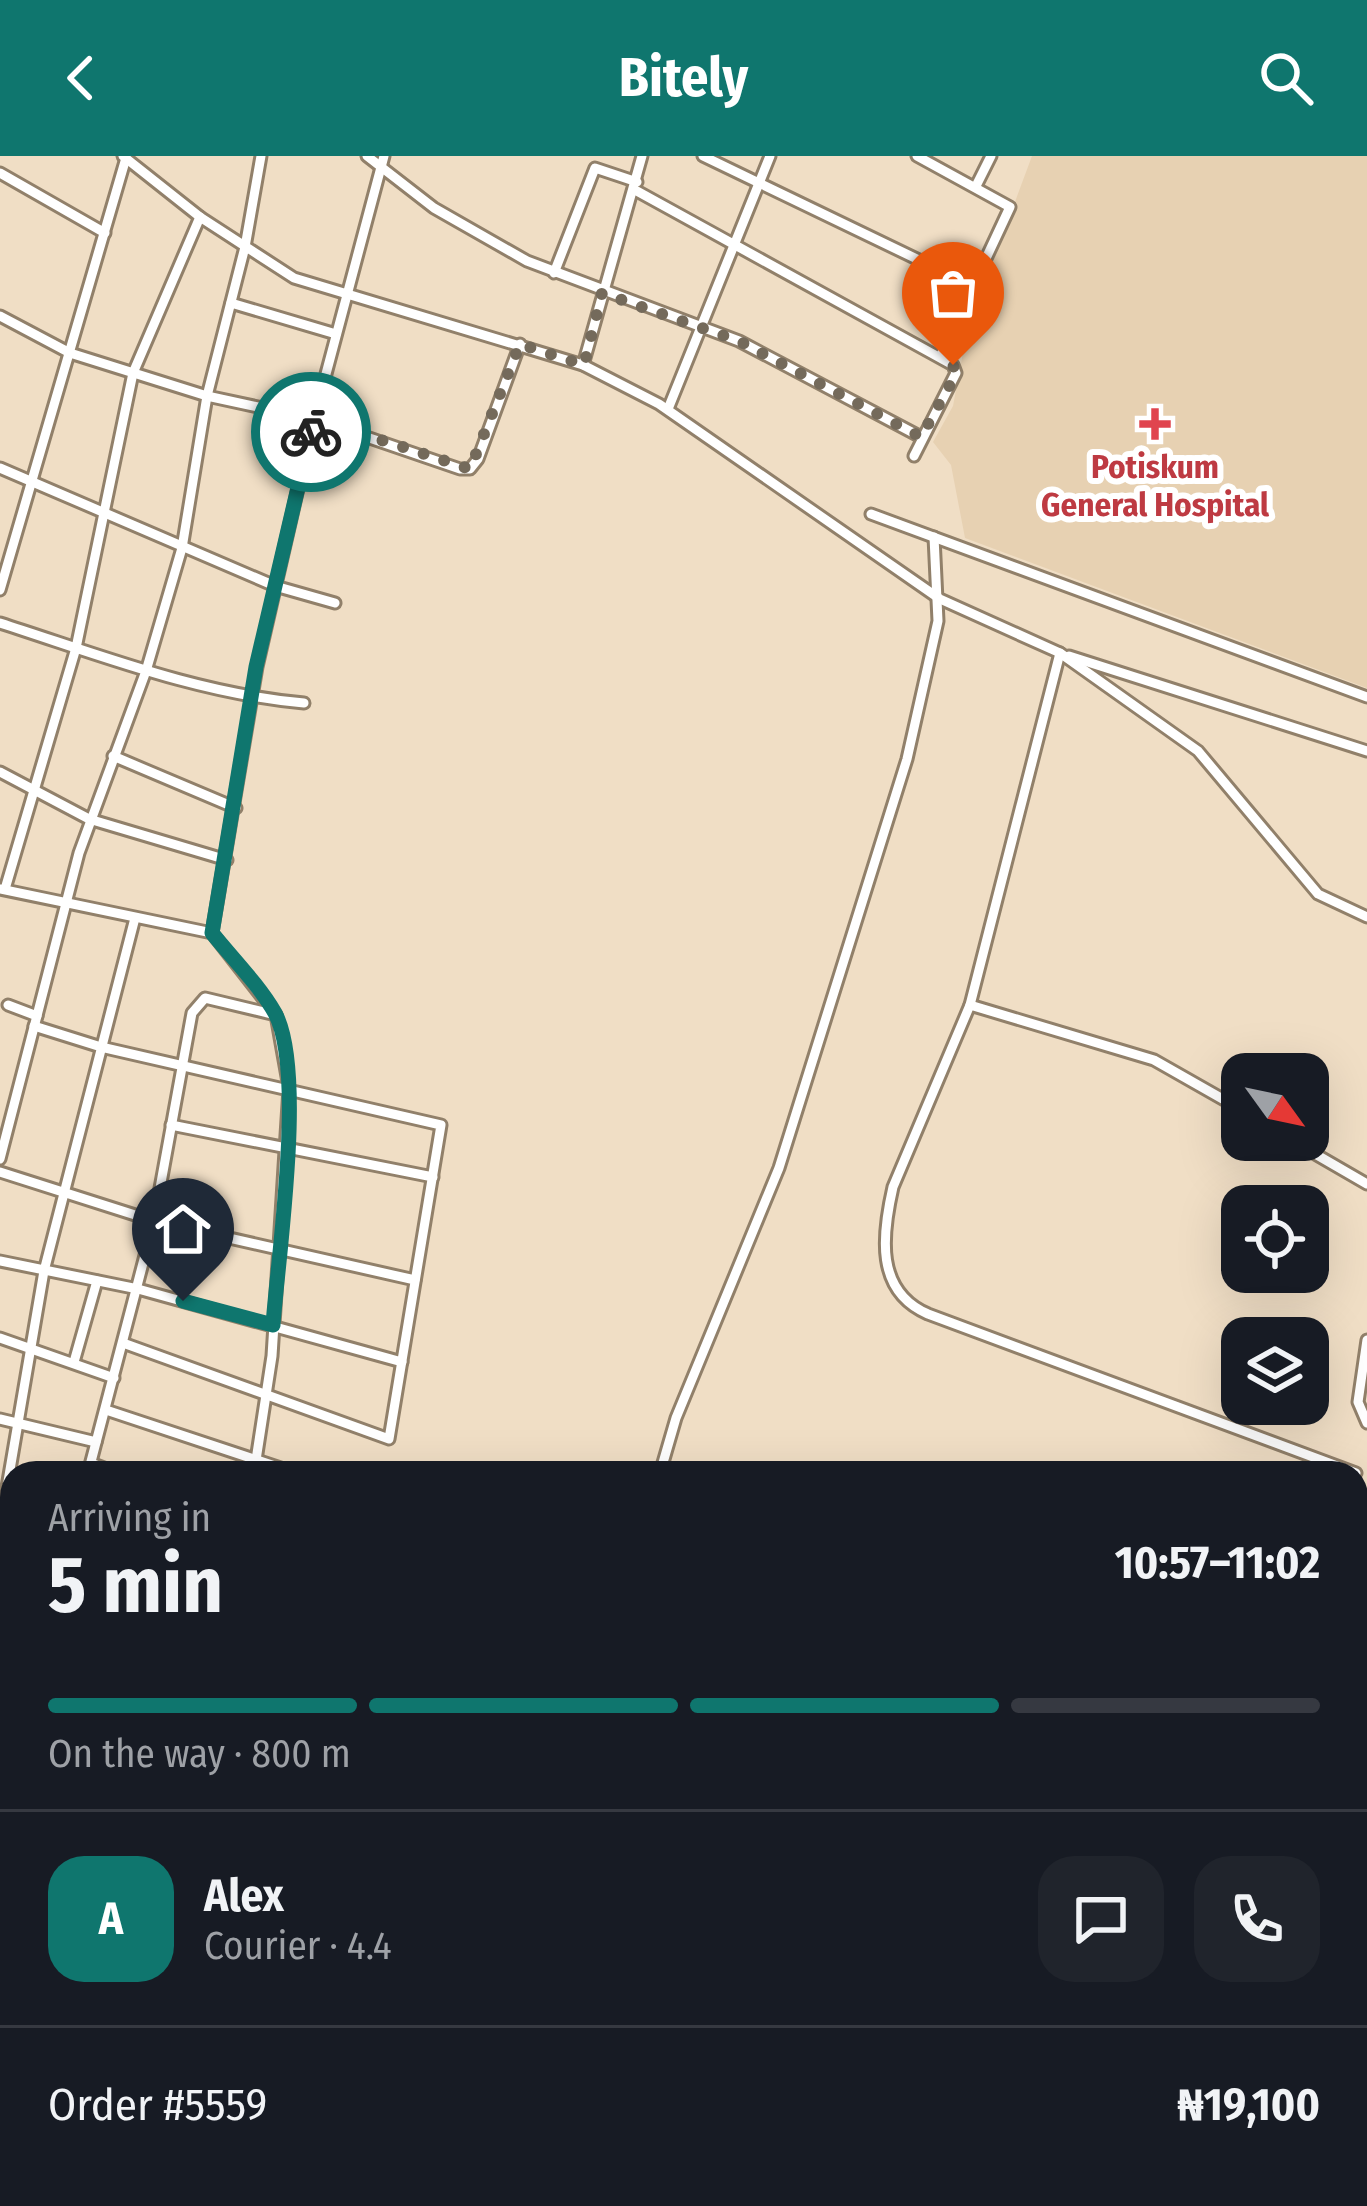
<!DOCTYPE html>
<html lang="en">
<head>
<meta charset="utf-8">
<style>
  body { margin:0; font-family:"Fira Sans Condensed",sans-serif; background:#20242c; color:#f1f3f6; height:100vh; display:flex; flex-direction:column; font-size:45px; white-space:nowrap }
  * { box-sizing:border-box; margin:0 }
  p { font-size:39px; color:#9ea1a6 }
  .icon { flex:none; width:66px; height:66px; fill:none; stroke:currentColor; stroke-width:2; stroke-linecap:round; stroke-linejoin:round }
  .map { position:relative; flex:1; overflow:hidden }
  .sheet { position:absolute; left:0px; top:1305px; width:1368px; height:747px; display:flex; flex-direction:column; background:#171b24; border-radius:36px 36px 0 0; box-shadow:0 12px 48px #0002 }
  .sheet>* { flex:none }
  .needle { width:78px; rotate:123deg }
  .buttons { position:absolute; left:1221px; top:897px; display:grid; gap:24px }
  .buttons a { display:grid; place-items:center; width:108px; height:108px; border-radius:24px; background:#171b24; box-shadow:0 12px 48px #0002; font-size:60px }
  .pin { position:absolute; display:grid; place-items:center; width:102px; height:102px; color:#fff; margin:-123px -51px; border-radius:50% 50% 50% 0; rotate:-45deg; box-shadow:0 0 12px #0007 }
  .pin .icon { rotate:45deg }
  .courier { position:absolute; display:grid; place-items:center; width:120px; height:120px; margin:-60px; border:9px solid #0f766e; border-radius:50%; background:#fff; color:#222; box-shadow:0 3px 15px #0007 }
  .summary em { font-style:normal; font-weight:700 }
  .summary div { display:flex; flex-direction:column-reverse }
  .summary { display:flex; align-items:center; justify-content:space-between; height:204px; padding:0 48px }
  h1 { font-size:78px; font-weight:700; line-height:90px }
  .bar { display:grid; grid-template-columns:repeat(4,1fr); gap:18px 12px; align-content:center; height:144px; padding:0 48px }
  .bar i { height:15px; border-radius:9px; background:#363941 }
  .bar .current { background:#0f766e }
  .bar p { grid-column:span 4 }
  .line { display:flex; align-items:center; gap:30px; padding:0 48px; border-top:3px solid #363941 }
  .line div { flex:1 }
  .round { display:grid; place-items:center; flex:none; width:126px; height:126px; border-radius:36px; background:#20242c }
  header { display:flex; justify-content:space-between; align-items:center; height:156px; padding:0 48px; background:#0f766e; color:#fff; font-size:54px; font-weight:700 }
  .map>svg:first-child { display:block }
  .built { fill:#e7d1b2 }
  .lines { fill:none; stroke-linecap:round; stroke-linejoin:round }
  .minor-casing { stroke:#91806a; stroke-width:15 }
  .minor { stroke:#fff; stroke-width:9 }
  .done { stroke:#746a5b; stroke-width:12; stroke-dasharray:0 21.6 }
  .route { stroke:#0f766e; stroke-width:15 }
  .health-dot { fill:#e0444e; stroke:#fff; stroke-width:4.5 }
  .labels { text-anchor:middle; stroke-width:12; stroke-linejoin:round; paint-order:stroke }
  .health-label { font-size:33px; font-weight:bold; fill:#be3a42; stroke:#fff }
</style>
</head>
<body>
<header><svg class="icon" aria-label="back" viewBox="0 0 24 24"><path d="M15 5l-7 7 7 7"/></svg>Bitely<svg class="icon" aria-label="search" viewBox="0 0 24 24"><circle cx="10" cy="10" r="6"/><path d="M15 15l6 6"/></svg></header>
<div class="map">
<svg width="1367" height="2050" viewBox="0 0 1367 2050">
  <rect width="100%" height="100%" fill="#f0dec5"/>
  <!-- built -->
  <path class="built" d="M1032 0H1367V532L965 382 951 309 933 286 953 250 967 175Z"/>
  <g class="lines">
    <defs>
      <g id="minor">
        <path d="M123 0 200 61 294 122 583 209 659 248 940 443 1060 497 970 849 893 1031C882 1079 875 1135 928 1158L1356 1317"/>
        <path d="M367 0 434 52 527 105 739 185 921 281"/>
        <path d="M703 0 975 131"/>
        <path d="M917 0 1010 51 940 201"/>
        <path d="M0 17 105 77"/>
        <path d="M976 30 991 0"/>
        <path d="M635 34 953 209 956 217 914 300"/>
        <path d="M554 117 595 12 637 26"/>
        <path d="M231 147 336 178"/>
        <path d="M0 160 70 197 207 240 314 263 460 313H470L478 303 520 188"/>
        <path d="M583 209 642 0"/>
        <path d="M668 253 770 0"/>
        <path d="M0 312 275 430 335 447"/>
        <path d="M871 358 1367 541"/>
        <path d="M0 434 126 2"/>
        <path d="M0 467C100 499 199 538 304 547"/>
        <path d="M1060 497 1198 595 1318 738 1367 761"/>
        <path d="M1069 500 1367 595"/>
        <path d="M113 600 236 652"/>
        <path d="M0 616 89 663 227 704"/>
        <path d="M0 733 212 777 257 511 314 263 384 0"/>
        <path d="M5 733 76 492 133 217 200 61"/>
        <path d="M212 777 276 859 289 932 272 1200 254 1317"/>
        <path d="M8 849 37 860"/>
        <path d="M970 849 1154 904 1242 954"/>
        <path d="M34 870 101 891 441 969 389 1283 123 1187"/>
        <path d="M171 969 433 1021"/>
        <path d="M1291 984 1367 1028"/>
        <path d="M0 1003 79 697 146 515 182 392 207 240 245 91 261 0"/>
        <path d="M0 1016 154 1065 415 1124"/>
        <path d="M0 1105 138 1133 402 1206"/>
        <path d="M0 1182 114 1222"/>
        <path d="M1367 1184 1358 1246 1367 1267"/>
        <path d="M74 1206 97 1125"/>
        <path d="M106 1254 296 1317"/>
        <path d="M0 1263 96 1286"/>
        <path d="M91 1307 117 1317"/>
        <path d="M88 1317 154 1065 192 857 205 842 276 859"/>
        <path d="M660 1317 676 1262 779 1012 907 603 938 465 934 381"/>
        <path d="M0 1372 44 1115 135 762"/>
        <path d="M0 1451 12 1454"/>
        <path d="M0 1503 12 1507"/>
        <path d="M0 1574 12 1576"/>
        <path d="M0 1660 12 1664"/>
        <path d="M0 1724 12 1728"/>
        <path d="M1356 1880 1365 1864"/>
        <path d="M1356 1917 1367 1921"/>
        <path d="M0 1932 12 1933"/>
        <path d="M0 2005 12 2008"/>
        <path d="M1356 2014 1367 1989"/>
        <path d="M141 2040 181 2050"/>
        <path d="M233 2040 240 2050"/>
        <path d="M491 2040 497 2050"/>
        <path d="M934 2040 940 2050"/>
        <path d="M1212 2040 1238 2050"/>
        <path d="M56 2050 59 2040"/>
        <path d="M400 2050 417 2040"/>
        <path d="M607 2050 624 2040"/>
        <path d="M805 2050 822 2040"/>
        <path d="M1024 2050 1041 2040"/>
        <path d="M1068 2050 1071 2040"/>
        <path d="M1116 2050 1118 2040"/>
        <path d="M1167 2050 1170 2040"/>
        <path d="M1282 2050 1286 2040"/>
        <path d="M1341 2050 1345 2040"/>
      </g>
    </defs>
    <!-- minor casing -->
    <use href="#minor" class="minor-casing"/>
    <!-- minor -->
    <use href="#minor" class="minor"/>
  </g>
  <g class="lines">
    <!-- done -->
    <path class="done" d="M311 276 314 262 470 313 520 188 584 209 602 137 739 185 921 281 956 218 953 209"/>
    <!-- route -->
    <path class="route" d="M183 1145 273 1169C278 1099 306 915 275 857 259 829 233 803 212 777L256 511 311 276"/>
  </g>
  <!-- markers -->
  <path class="health-dot" d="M1149 250h12v12h12v12h-12v12h-12v-12h-12v-12h12z"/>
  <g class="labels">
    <!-- health labels -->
    <g class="health-label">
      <text x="1155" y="322">Potiskum<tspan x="1155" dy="38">General Hospital</tspan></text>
    </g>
  </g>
</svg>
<div class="buttons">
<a><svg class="needle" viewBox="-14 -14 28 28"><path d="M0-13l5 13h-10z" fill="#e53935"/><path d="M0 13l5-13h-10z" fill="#9ea1a6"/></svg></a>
<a><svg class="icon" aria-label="locate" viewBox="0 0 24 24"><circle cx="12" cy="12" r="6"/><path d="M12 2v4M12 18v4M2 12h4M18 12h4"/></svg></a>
<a><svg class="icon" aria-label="layers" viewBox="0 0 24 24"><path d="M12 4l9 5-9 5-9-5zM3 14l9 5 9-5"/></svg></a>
</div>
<div class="pin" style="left:953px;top:209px;background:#ea580c"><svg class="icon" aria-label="bag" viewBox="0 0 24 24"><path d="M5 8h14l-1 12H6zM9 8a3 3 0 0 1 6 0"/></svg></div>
<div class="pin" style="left:183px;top:1145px;background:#1f2937"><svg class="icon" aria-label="home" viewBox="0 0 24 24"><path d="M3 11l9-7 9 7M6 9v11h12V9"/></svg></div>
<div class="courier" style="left:311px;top:276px"><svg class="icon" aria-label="bike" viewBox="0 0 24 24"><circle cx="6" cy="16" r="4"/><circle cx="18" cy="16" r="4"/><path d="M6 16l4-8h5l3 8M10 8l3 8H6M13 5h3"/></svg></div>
<section class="sheet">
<div class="summary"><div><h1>5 min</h1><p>Arriving in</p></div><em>10:57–11:02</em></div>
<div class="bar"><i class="current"></i><i class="current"></i><i class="current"></i><i></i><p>On the way · 800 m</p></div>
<div class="line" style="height:216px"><b class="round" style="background:#0f766e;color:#fff">A</b><div><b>Alex</b><p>Courier · 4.4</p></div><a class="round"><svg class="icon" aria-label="chat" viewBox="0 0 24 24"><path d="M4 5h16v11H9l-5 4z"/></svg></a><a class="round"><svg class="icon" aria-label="phone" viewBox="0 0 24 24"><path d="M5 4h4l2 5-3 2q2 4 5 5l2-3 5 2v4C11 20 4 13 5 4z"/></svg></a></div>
<div class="line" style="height:156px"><div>Order #5559</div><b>₦19,100</b></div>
</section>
</div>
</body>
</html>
